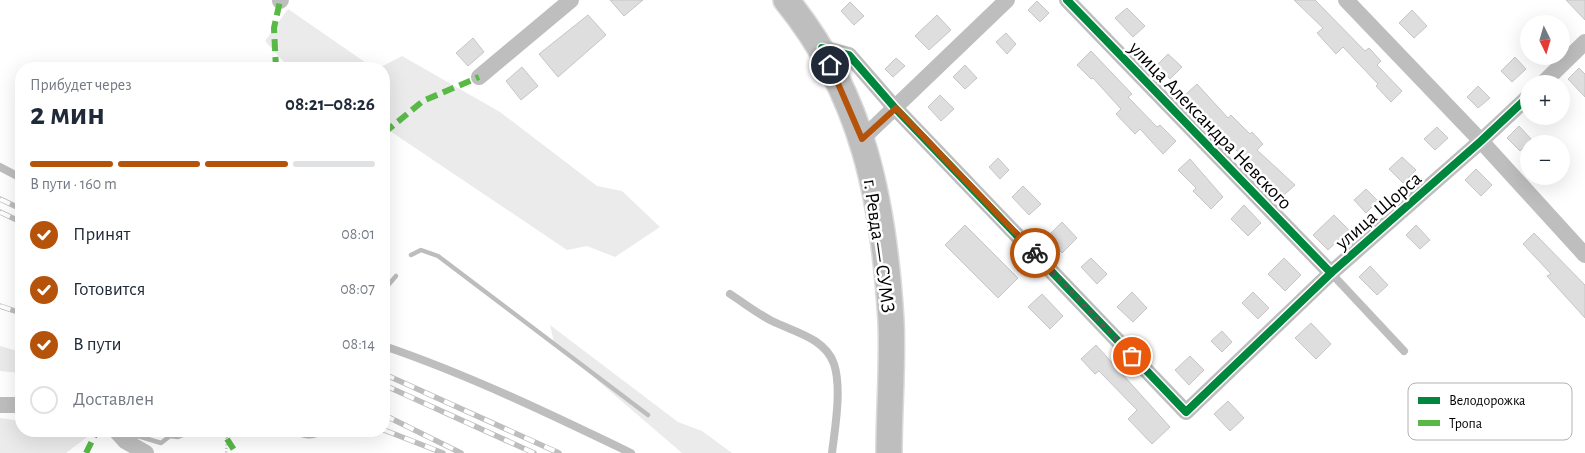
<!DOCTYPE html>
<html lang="ru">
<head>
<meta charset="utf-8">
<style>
  body { margin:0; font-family:"Alegreya Sans",sans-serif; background:#f2f2f3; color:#1f2937; height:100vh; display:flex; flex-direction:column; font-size:19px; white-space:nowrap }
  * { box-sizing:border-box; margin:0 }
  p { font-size:16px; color:#747a83 }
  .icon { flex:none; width:28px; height:28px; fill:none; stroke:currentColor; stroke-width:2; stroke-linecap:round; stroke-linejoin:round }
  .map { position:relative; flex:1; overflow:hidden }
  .sheet { position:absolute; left:15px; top:62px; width:375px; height:375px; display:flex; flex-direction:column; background:#fff; border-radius:20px; box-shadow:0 5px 20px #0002 }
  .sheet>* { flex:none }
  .needle { width:32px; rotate:175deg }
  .tools { position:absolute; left:1520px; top:15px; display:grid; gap:10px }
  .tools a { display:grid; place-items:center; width:50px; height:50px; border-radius:50%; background:#fff; box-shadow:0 5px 20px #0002; font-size:25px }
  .pin { position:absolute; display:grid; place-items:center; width:42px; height:42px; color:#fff; margin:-21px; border:2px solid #fff; border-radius:50%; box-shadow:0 1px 5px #0007 }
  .courier { position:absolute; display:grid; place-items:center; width:50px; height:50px; margin:-25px; border:4px solid #b45309; border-radius:50%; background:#fff; color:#222; box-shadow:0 1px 6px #0007 }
  .summary em { font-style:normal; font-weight:600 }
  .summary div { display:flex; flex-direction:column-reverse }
  .summary { display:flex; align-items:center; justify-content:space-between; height:85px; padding:0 15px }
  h1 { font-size:32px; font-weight:600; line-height:38px }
  .bar { display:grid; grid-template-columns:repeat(4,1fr); gap:8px 5px; align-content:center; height:60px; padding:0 15px }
  .bar i { height:6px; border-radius:4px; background:#e0e1e3 }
  .bar .selected { background:#b45309 }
  .bar p { grid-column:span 4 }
  ol { padding:0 15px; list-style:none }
  li { display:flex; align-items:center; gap:15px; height:55px }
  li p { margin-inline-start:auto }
  li .icon { padding:5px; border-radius:50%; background:#b45309; color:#fff; stroke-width:4 }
  li:last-child { color:#747a83 }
  li i { width:28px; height:28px; border:2px solid #e0e1e3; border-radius:50% }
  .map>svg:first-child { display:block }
  .green { fill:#ebebeb }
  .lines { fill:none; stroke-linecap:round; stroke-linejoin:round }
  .stream { stroke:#bdbdbd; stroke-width:4.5 }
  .building { fill:#dedede; stroke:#c6c6c6 }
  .primary-casing { stroke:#dbdbdb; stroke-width:28 }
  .path { stroke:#b9b9b9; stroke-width:2.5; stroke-dasharray:1 2.5; stroke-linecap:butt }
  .lane { stroke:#bebebe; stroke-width:8 }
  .street { stroke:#bebebe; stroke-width:16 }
  .primary { stroke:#bebebe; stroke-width:25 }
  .rail-casing { stroke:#bebebe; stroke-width:5.5 }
  .rail { stroke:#fff; stroke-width:4; stroke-dasharray:11; stroke-linecap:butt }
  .quiet { stroke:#58b947; stroke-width:6; stroke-dasharray:12 6; stroke-linecap:butt }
  .cycleway-casing { stroke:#fff; stroke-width:11 }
  .cycleway { stroke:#00873e; stroke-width:8 }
  .done { stroke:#595959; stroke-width:5; stroke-dasharray:0 9 }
  .route { stroke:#b45309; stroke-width:6 }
  .labels { text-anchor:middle; stroke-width:5; stroke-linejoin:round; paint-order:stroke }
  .street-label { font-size:20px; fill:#000; stroke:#fff }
  .key { fill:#fff; stroke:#b2b2b2; stroke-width:1 }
  .key-label { font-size:14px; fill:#000 }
</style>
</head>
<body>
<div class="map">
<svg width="1585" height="453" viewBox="0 0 1585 453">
  <rect width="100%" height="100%" fill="#fff"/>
  <!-- green -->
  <g class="green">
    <path d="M288 9 375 69H296L283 61 265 41Z"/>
    <path d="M402 56 500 112 597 186 622 191 660 227 615 257 587 246 567 250 384 127V69H377Z"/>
    <path d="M550 325 678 422 702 431 732 453H682L554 343Z"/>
    <path d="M0 346 21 352V373L0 371Z"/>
    <path d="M0 418 21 421V431H78L91 434 66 453H0Z"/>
  </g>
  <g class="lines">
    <!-- stream -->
    <g class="stream">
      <path d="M411 255 421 250 438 256 648 415"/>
      <path d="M384 290 396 276"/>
      <path d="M291 431C303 436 312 440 322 431"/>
      <path d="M135 438 138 436 161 443 170 436 178 437 193 431"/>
    </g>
  </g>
  <!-- building -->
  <g class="building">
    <path d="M610 0H643L624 16Z"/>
    <path d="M1294 0H1315L1365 51 1369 48 1381 61 1377 65 1402 91 1391 102 1376 86 1378 84 1343 47 1336 54 1317 33 1323 28Z"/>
    <path d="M1566 0H1585V20Z"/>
    <path d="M1037 1 1049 13 1040 22 1028 10Z"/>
    <path d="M850 2 864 16 854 25 841 11Z"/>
    <path d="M1127 8 1145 26 1133 37 1115 18Z"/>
    <path d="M1412 10 1427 26 1414 38 1399 23Z"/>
    <path d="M588 15 606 35 558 77 539 54Z"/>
    <path d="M937 15 951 30 929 50 915 36Z"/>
    <path d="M1006 33 1016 44 1007 54 996 42Z"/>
    <path d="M473 38 484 52 468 66 456 53Z"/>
    <path d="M1091 51 1132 94 1128 97 1157 127 1160 125 1176 141 1163 154 1140 129 1135 134 1116 114 1121 109 1093 78 1091 79 1077 65Z"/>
    <path d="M1168 54 1182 67 1170 79 1157 65Z"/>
    <path d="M1515 57 1526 69 1512 82 1501 71Z"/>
    <path d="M896 58 905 66 893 77 885 69Z"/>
    <path d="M965 65 977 78 965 89 953 77Z"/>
    <path d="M522 67 538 86 521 100 506 81Z"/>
    <path d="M1579 68 1585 74V97L1568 79Z"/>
    <path d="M1197 84 1228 118 1231 115 1250 134 1252 132 1263 144 1257 150 1295 185 1284 195 1235 149 1185 95Z"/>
    <path d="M1478 86 1490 98 1478 108 1467 97Z"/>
    <path d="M940 95 954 109 941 121 928 107Z"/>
    <path d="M1519 126 1532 140 1520 151 1507 138Z"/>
    <path d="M1437 127 1448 138 1435 150 1424 139Z"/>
    <path d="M1402 157 1416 170 1403 183 1389 169Z"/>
    <path d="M998 158 1009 170 1000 179 989 167Z"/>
    <path d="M1190 159 1223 197 1211 209 1193 191 1196 188 1178 170Z"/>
    <path d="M1476 169 1492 185 1481 196 1465 180Z"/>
    <path d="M1023 186 1041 204 1029 215 1012 197Z"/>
    <path d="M1366 189 1378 201 1366 213 1354 200Z"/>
    <path d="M1244 205 1261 223 1248 236 1231 219Z"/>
    <path d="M1334 215 1349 230 1328 250 1313 235Z"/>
    <path d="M1062 222 1077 238 1062 253 1047 237Z"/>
    <path d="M965 225 1018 278 998 298 945 245Z"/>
    <path d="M1416 225 1430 240 1420 249 1406 235Z"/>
    <path d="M1534 233 1585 285V318L1547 276 1551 274 1523 244Z"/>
    <path d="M1091 258 1107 274 1097 284 1081 267Z"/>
    <path d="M1284 258 1301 275 1285 291 1268 274Z"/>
    <path d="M1370 266 1388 285 1377 295 1359 277Z"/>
    <path d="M1132 292 1147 308 1133 322 1117 307Z"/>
    <path d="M1253 292 1269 308 1258 319 1242 303Z"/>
    <path d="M1042 294 1063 316 1050 329 1028 307Z"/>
    <path d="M1311 323 1331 344 1316 359 1295 338Z"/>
    <path d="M1222 331 1232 342 1222 352 1211 341Z"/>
    <path d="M1096 345 1170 427 1152 444 1128 419 1137 410 1099 371 1095 374 1081 359Z"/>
    <path d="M1190 356 1204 370 1189 385 1175 370Z"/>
    <path d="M1228 401 1244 418 1230 431 1214 414Z"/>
  </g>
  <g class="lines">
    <defs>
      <path id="primary" d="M786 0C863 94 884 202 891 321 893 364 889 409 889 453"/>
    </defs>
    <!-- primary casing -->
    <use href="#primary" class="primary-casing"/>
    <!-- path -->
    <path class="path" d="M224 431 227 439 226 453"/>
    <!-- lane -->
    <g class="lane">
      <path d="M0 167 21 178"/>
      <path d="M1331 273 1404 351"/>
      <path d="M730 294C744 303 758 314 772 321 794 332 825 338 834 364 842 388 835 428 832 453"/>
      <path d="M384 346C469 375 550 414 631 453"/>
    </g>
    <!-- street -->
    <g class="street">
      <path d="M1067 0 1331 273"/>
      <path d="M1346 0 1481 141 1585 255"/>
      <path d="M280 1 281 0"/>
      <path d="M822 48 849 55 895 108 1186 412 1331 273 1481 141 1529 96"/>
      <path d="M479 77 571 0"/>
      <path d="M1542 84 1585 42"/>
      <path d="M862 139 1007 0"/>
      <path d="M0 405H21"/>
      <path d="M116 431 125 441 146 453"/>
    </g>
    <!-- primary -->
    <use href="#primary" class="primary"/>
    <defs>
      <g id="rail">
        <path d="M0 199 21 209"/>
        <path d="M0 212 21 222"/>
        <path d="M0 306 21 313"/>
        <path d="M384 374 559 453"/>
        <path d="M384 385 534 453"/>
        <path d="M384 415 461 453"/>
        <path d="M384 430 443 453"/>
      </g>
    </defs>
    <!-- rail casing -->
    <use href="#rail" class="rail-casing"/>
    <!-- rail -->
    <use href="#rail" class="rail"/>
    <!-- quiet -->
    <g class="quiet">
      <path d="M276 69 274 28 280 1"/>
      <path d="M384 133 423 101 479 77"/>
      <path d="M227 439 236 453"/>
      <path d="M86 453 97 431"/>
    </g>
    <defs>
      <g id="cycleway">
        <path d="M1067 0 1331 273"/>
        <path d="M822 48 849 55 895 108 1186 412 1331 273 1481 141 1529 96"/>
      </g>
    </defs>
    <!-- cycleway casing -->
    <use href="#cycleway" class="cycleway-casing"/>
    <!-- cycleway -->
    <use href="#cycleway" class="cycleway"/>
  </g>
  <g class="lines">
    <!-- done -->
    <path class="done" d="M1035 253 1132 356"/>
    <!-- route -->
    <path class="route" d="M830 65 862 139 896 108 1035 253"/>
  </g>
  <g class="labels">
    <!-- street labels -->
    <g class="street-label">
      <text transform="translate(1211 125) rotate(46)" y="7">улица Александра Невского</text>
      <text transform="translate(1378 210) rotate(-41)" y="7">улица Щорса</text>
      <text transform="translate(880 246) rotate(82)" y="7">г. Ревда — СУМЗ</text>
    </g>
  </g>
  <!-- legend -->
  <rect x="1408" y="383" width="164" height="57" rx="8" class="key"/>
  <rect x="1418" y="397" width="22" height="7" fill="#00873e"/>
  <rect x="1418" y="420" width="22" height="6" fill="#58b947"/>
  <g class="key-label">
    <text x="1449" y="405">Велодорожка</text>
    <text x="1449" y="428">Тропа</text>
  </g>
</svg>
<div class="tools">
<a><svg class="needle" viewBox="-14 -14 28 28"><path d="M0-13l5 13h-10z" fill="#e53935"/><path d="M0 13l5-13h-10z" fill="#747a83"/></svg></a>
<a>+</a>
<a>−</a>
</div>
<div class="pin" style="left:1132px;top:356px;background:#ea580c"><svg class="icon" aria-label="bag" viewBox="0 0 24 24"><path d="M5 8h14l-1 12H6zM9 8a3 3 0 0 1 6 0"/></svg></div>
<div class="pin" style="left:830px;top:65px;background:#1f2937"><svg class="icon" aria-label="home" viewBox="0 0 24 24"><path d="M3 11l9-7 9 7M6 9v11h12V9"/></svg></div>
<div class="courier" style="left:1035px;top:253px"><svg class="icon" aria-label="bike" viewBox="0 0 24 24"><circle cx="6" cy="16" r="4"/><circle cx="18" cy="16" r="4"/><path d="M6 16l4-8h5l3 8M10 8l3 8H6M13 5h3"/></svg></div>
<section class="sheet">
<div class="summary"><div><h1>2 мин</h1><p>Прибудет через</p></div><em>08:21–08:26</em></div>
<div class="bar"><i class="selected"></i><i class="selected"></i><i class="selected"></i><i></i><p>В пути · 160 m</p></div>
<ol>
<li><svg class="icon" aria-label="check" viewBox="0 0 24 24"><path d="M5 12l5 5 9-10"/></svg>Принят<p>08:01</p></li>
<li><svg class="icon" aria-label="check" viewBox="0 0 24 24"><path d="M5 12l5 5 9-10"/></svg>Готовится<p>08:07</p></li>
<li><svg class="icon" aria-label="check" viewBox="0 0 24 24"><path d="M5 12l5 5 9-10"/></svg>В пути<p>08:14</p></li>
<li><i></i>Доставлен</li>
</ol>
</section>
</div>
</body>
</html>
